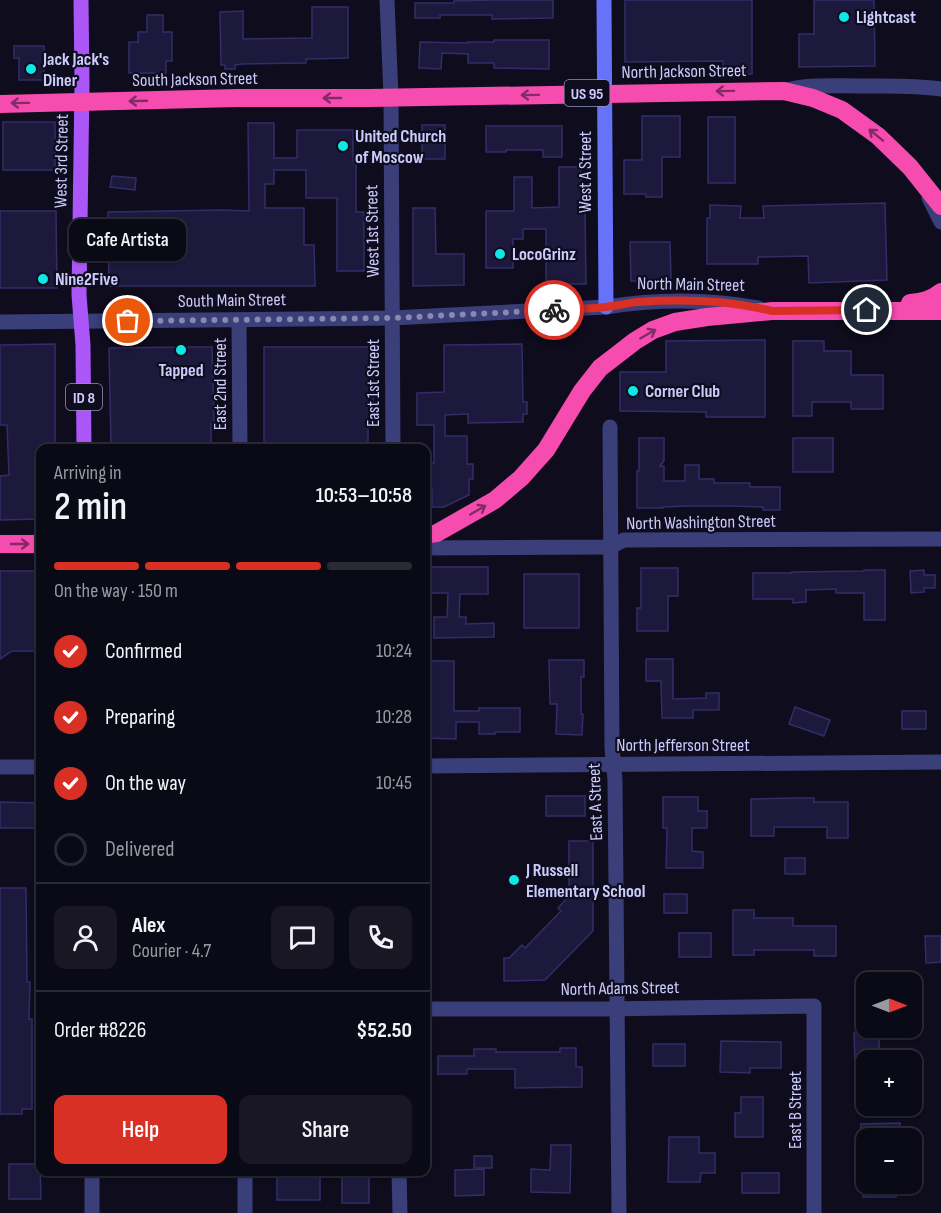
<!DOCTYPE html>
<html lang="en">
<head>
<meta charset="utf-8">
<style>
  body { margin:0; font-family:"Sofia Sans Condensed",sans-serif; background:#181723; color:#f1f3f6; height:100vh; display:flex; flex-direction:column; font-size:22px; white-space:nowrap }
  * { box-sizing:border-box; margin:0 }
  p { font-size:20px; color:#999aa1 }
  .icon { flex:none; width:33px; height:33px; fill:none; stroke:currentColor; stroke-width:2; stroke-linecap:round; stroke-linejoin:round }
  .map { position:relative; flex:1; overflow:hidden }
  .details { position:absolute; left:36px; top:444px; width:394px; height:732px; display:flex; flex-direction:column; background:#0a0916; border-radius:12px; box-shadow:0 2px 4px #0004,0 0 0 2px #2a2a35 }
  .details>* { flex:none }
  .needle { width:39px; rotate:90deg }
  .fabs { position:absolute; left:856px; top:972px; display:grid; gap:12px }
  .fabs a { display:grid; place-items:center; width:66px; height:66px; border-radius:12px; background:#0a0916; box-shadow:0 2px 4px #0004,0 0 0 2px #2a2a35; font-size:30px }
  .pin { position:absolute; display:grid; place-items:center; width:51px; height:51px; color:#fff; margin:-26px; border:3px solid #fff; border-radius:50%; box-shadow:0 2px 6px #0007 }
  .courier { position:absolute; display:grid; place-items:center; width:60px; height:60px; margin:-30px; border:4px solid #d93025; border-radius:50%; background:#fff; color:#222; box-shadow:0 2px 8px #0007 }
  .bubble { position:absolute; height:42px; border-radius:12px; background:#0a0916; box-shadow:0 2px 4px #0004,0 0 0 2px #2a2a35; font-size:20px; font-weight:600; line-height:42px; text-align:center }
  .overview em { font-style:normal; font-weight:600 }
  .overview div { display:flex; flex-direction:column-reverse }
  .overview { display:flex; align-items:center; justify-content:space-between; height:102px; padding:0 18px }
  h1 { font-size:39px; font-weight:600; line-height:45px }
  .bar { display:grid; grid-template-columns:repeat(4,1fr); gap:9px 6px; align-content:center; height:72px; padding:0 18px }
  .bar i { height:8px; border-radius:4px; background:#2a2a35 }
  .bar .active { background:#d93025 }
  .bar p { grid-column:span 4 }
  .line { display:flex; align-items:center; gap:15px; padding:0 18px; border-top:2px solid #2a2a35 }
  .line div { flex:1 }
  .round { display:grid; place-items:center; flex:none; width:63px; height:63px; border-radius:12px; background:#181723 }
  ol { padding:0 18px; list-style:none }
  li { display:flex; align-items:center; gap:18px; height:66px }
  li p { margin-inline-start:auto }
  li .icon { padding:6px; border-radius:50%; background:#d93025; color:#fff; stroke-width:4 }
  li:last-child { color:#999aa1 }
  li i { width:33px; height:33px; border:3px solid #2a2a35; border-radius:50% }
  .cta { display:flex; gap:12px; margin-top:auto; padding:12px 18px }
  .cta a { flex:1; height:69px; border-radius:12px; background:#d93025; color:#fff; font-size:24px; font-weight:600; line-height:69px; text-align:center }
  .cta a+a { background:#181723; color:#f1f3f6 }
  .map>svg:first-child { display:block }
  .building { fill:#1d193d; stroke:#322d67; stroke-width:1.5 }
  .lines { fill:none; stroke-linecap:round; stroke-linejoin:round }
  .street { stroke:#3a3e79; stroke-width:15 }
  .secondary { stroke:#6672f8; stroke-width:15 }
  .primary { stroke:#ab57f7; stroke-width:15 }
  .highway { stroke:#f64caf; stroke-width:18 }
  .oneway { stroke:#822c66 }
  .done { stroke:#8988ae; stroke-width:6; stroke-dasharray:0 10.8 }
  .route { stroke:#d93025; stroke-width:8 }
  .poi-dot { fill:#0be8e7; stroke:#0e0c1d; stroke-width:2 }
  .labels { text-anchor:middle; stroke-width:4.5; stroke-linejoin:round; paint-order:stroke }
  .shield { fill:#0e0c1d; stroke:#9292b9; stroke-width:1.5 }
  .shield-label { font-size:16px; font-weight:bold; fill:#cbcbfc }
  .poi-label { font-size:18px; font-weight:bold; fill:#cbcbfc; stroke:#0e0c1d; text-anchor:start }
  .street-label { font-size:18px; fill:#cbcbfc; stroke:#0e0c1d }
</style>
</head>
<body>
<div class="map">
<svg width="941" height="1213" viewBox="0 0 941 1213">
  <rect width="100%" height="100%" fill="#0e0c1d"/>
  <!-- building -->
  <g class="building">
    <path d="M492 0H553V18L492 19V15H440V18H415V3H454V1Z"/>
    <path d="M625 0H752V74H723V61L625 62Z"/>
    <path d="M814 0H874L875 66 799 67V34H814Z"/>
    <path d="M312 7H348V58L306 59V63L242 64 235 65V69H225V65H221L220 12 243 11V39L312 38Z"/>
    <path d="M147 15H163V32H172V61H166V73H129V42H138V32H147Z"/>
    <path d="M494 40H549V69L494 68V63H468V54L442 53 441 69 419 68 420 42 468 43V42H494Z"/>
    <path d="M14 46H44V80H19V58H14Z"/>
    <path d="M642 116H680V157H662V197H646V194H624V160H642Z"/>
    <rect x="708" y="117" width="27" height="66"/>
    <rect x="3" y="122" width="52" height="48"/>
    <path d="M248 123H274V158H297V130H353V161H356V212H364V271H337V198H306V170H274V184H265V208H304V245H314L315 286H109L108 212 222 210 249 211Z"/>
    <rect x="422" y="125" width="23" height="34"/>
    <path d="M486 126H562V157H543V150H506V152H486Z"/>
    <path d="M559 167H581V207H585L586 284H546V229H523V239H513V268H486V211H514V177H532V208L559 207Z"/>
    <path d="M112 176 136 178 135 190 110 187Z"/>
    <path d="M885 203 887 280 809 283 808 256 758 257V264H707V218H710V205L741 206 740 218H764L763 206Z"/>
    <path d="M413 208H435L436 254H464V285L413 286Z"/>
    <path d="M0 211H56L57 288H0Z"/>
    <path d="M630 242H670L671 280 631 281Z"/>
    <path d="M765 340V417H706V412L620 411V372H666V341Z"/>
    <path d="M793 341H824V351H851V375H883V409H851V402H812V416H793Z"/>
    <path d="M55 344V448H40V519L0 520V476L9 475 7 425H0V345Z"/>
    <path d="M522 344 523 402H527V414H523V422L468 423V414L445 415V436H467V464H473V479H469V495L444 507H432V489H426V463H434V425H417V393L444 392V345Z"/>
    <path d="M187 347H212L214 424H211V448H111L109 348Z"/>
    <path d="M264 347H373V423H368V448H264Z"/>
    <path d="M639 438H664V461L660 466H664V481H685V465H699V479H714V483H750V487H780V510H763V507L729 506H687L663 507V508H637V471H639Z"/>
    <rect x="793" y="438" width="40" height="34"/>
    <path d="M426 567H488V594H460L459 617H466V624L494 623V637L434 638V617H447L448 593H426Z"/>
    <path d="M641 568H678V596H668V631H637V608H641Z"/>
    <path d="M864 570H885V620H864V593H836V589L806 590V602L793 603V599H753V573H792V572L864 571Z"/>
    <path d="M924 570V575H935V588H924V592L911 593 910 571Z"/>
    <path d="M0 571H40V651H12L0 659Z"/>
    <rect x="524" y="574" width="55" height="54"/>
    <path d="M646 659H673V699L706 698V693H719V710H693V718H662L661 681H646Z"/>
    <path d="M549 660H584V677H581V714H583L582 735 556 734 557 704H550Z"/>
    <path d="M426 661H454V711H479V708H520V732H495V734H479V722H456V739L426 738Z"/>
    <path d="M795 707 830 720 824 736 789 724Z"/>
    <rect x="902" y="711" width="24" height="18"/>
    <rect x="546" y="796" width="39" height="20"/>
    <path d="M663 797H698V811H707V828H692V851L703 852V868H666L667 828H663Z"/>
    <path d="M793 798H814V802H848V838H827V827H774V836H751V799Z"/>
    <path d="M0 802 40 803V828H0Z"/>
    <path d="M569 841H593V931L545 980 504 981V958H509L522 945 525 948 561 911 558 908 569 896Z"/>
    <rect x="785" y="858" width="20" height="16"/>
    <path d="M0 888H26L27 982H30L29 1019H32V1109H22V1114H0Z"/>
    <rect x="664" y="894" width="23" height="19"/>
    <path d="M733 910H754V918H793V926H836V956H814V950H754V955H733Z"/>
    <rect x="679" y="933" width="32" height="24"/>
    <path d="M925 936H941V962L926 963Z"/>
    <path d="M854 1033H879V1060H867V1064H855Z"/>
    <path d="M721 1041 781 1042V1068H750V1073L720 1072Z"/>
    <rect x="653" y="1044" width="32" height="22"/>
    <path d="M560 1048H576V1067H582V1087L515 1088V1069H467V1074H438V1056H474V1049H496V1052H560Z"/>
    <path d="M741 1097H763V1137H735V1113H741Z"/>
    <path d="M900 1123V1138H861V1124Z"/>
    <path d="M669 1137H699V1153H715V1173H701L700 1182H668Z"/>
    <path d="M551 1145H571L570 1193 531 1192V1169L550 1170Z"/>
    <rect x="474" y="1156" width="18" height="12"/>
    <path d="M9 1164H40L41 1199H9Z"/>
    <path d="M484 1169V1195L455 1196V1170Z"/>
    <rect x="277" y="1172" width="43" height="28"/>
    <rect x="342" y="1172" width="27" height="31"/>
    <rect x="742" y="1173" width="37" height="20"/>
    <rect x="863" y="1184" width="33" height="13"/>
  </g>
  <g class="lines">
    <!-- street -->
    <g class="street">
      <path d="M387 0 391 97 393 448"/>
      <path d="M786 90C810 84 836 86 861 86 888 86 914 85 941 89"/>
      <path d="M929 198 941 222"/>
      <path d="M239 320 240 448"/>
      <path d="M0 322 392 318 606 307C656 299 708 299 758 308"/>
      <path d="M610 427 612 748 615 780 619 1213"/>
      <path d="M426 548 610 547 624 540 941 539"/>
      <path d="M426 766 941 762"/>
      <path d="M0 767H40"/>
      <path d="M426 1009H602L814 1006V1213"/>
      <path d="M245 1172V1213"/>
      <path d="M399 1172 400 1213"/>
      <path d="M92 1213V1172"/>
    </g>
    <!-- secondary -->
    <path class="secondary" d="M604 0 606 307"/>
    <!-- primary -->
    <path class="primary" d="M81 0 82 84 79 295 83 345 84 448"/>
    <!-- highway -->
    <g class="highway">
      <path d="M0 104 237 98H369L784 91 813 98 842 110 878 136 910 167 941 206"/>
      <path d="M910 303C923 302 931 300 941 292"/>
      <path d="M426 535 437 533 495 500 521 478 546 450 582 391 600 368 635 341 653 330 675 322 707 317 772 311H941"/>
      <path d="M0 544H40"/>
    </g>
  </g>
  <!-- one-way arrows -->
  <defs><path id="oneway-shaft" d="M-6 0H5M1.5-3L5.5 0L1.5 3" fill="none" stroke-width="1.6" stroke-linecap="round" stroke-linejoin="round" transform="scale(1.5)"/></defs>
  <g class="oneway">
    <use href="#oneway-shaft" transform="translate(725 91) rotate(179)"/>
    <use href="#oneway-shaft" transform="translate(530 95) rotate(179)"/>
    <use href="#oneway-shaft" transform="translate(332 98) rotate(180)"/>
    <use href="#oneway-shaft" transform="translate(138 101) rotate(178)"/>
    <use href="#oneway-shaft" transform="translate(20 103) rotate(179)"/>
    <use href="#oneway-shaft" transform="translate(876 135) rotate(-141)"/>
    <use href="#oneway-shaft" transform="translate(648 334) rotate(-30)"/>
    <use href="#oneway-shaft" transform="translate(478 510) rotate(-30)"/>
    <use href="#oneway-shaft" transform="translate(20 544)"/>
  </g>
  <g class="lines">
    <!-- done -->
    <path class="done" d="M128 321 392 318 554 310"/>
    <!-- route -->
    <path class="route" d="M554 310C571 309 588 309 605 307 616 306 627 303 638 302 682 299 729 300 772 311L867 310"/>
  </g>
  <!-- markers -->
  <g class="poi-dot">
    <circle cx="844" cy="17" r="6"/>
    <circle cx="31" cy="69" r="6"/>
    <circle cx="343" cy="146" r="6"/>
    <circle cx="500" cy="254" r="6"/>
    <circle cx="43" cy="279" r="6"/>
    <circle cx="181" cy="350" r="6"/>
    <circle cx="633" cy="391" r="6"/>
    <circle cx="514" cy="880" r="6"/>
  </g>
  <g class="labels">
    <!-- shield labels -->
    <g class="shield">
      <rect x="564.5" y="80" width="45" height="26" rx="4.5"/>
      <rect x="66" y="384" width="36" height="26" rx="4.5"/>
    </g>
    <g class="shield-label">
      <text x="587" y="99">US 95</text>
      <text x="84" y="403">ID 8</text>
    </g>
    <!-- poi labels -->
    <g class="poi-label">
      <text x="856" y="23">Lightcast</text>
      <text x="43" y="65">Jack Jack's<tspan x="43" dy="21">Diner</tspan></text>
      <text x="355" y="142">United Church<tspan x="355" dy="21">of Moscow</tspan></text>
      <text x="512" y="260">LocoGrinz</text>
      <text x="55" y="285">Nine2Five</text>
      <text x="181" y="376" text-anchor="middle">Tapped</text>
      <text x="645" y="397">Corner Club</text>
      <text x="526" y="876">J Russell<tspan x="526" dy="21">Elementary School</tspan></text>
    </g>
    <!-- street labels -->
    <g class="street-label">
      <text transform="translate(684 71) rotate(-1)" y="6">North Jackson Street</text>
      <text transform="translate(195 79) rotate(-1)" y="6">South Jackson Street</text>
      <text transform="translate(61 161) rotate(-89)" y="6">West 3rd Street</text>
      <text transform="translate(585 172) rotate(-90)" y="6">West A Street</text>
      <text transform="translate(372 231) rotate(-91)" y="6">West 1st Street</text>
      <text transform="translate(691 284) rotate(1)" y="6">North Main Street</text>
      <text transform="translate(232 300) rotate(-1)" y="6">South Main Street</text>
      <text transform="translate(373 383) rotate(-90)" y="6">East 1st Street</text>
      <text transform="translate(220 384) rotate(-90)" y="6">East 2nd Street</text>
      <text transform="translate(701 522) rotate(-1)" y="6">North Washington Street</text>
      <text x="683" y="751">North Jefferson Street</text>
      <text transform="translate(595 802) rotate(-92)" y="6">East A Street</text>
      <text transform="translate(620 988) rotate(-1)" y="6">North Adams Street</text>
      <text transform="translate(795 1110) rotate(-90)" y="6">East B Street</text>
    </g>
  </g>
</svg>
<div class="fabs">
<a><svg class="needle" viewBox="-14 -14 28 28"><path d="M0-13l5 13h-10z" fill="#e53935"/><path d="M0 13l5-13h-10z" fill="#999aa1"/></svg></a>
<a>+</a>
<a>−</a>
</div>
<div class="pin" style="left:128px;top:321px;background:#ea580c"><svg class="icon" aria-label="bag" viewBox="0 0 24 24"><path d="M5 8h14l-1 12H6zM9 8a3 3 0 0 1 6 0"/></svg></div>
<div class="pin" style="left:867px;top:310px;background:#1f2937"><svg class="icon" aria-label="home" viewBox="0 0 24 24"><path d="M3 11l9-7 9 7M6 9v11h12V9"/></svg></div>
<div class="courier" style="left:554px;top:310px"><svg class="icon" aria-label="bike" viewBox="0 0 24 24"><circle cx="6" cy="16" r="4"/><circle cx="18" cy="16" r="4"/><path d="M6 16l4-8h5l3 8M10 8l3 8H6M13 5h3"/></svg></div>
<div class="bubble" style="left:69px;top:219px;width:117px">Cafe Artista</div>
<section class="details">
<div class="overview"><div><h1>2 min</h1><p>Arriving in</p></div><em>10:53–10:58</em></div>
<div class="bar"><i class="active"></i><i class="active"></i><i class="active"></i><i></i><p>On the way · 150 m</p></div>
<ol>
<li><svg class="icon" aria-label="check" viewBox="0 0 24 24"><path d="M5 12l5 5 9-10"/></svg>Confirmed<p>10:24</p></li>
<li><svg class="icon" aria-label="check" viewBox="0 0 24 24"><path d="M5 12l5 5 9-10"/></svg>Preparing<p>10:28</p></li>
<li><svg class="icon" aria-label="check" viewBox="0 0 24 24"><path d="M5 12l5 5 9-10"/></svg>On the way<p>10:45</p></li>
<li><i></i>Delivered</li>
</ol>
<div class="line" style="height:108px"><a class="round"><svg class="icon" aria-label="person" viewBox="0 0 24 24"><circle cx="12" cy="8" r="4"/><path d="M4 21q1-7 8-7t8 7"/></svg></a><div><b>Alex</b><p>Courier · 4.7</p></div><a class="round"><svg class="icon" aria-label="chat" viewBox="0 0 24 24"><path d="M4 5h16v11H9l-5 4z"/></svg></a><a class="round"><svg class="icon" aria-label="phone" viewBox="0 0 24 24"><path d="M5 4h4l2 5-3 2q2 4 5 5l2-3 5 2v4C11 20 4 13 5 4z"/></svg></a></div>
<div class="line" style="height:78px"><div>Order #8226</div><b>$52.50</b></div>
<div class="cta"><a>Help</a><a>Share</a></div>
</section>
</div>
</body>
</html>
